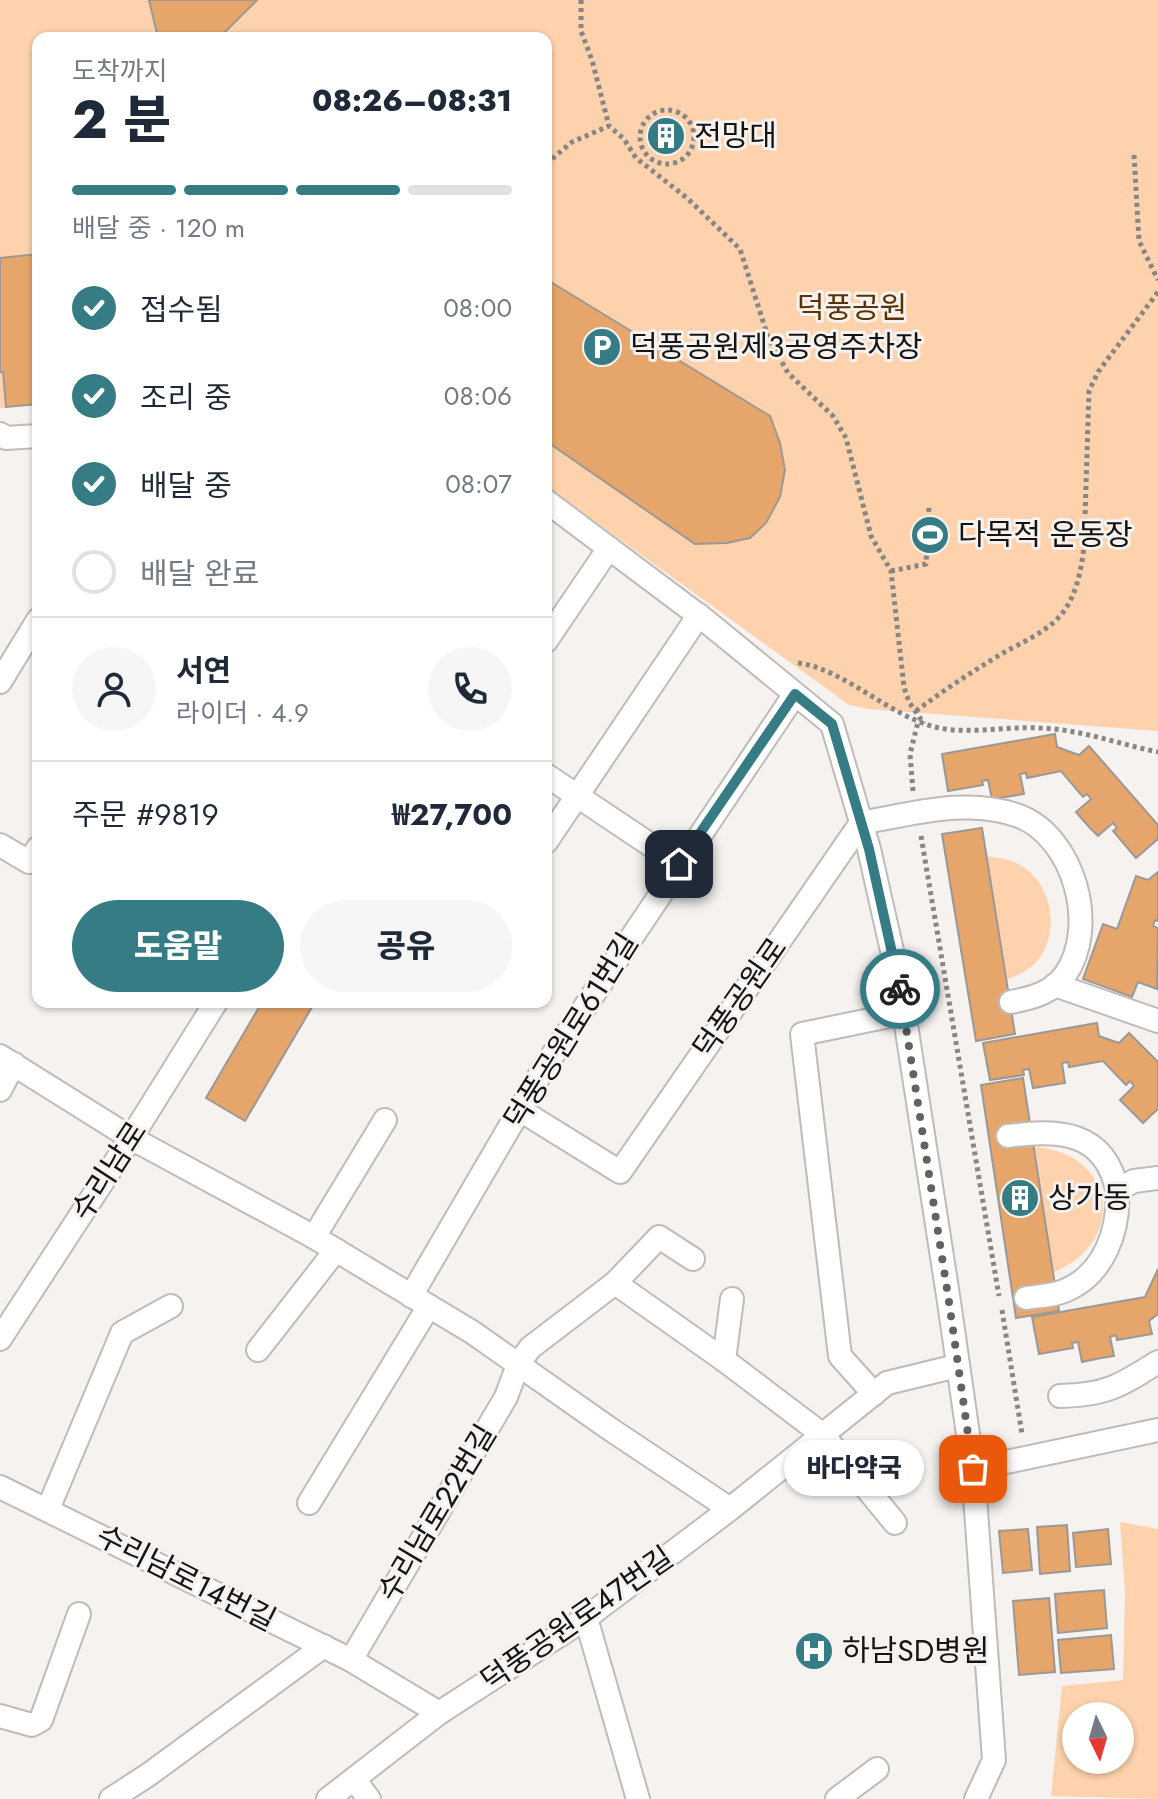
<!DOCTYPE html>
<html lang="ko">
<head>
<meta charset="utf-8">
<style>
  body { margin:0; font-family:Jost,"Noto Sans KR",sans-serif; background:#f6f6f7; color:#1f2937; height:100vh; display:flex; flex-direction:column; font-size:30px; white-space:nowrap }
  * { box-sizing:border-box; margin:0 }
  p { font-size:26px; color:#747a83 }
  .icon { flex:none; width:44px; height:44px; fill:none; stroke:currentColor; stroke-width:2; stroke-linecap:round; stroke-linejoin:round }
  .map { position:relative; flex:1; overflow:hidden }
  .details { position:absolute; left:32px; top:32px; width:520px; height:976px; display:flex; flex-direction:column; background:#fff; border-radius:16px; box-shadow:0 2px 6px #0004 }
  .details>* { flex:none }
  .needle { width:52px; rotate:175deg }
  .controls { position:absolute; left:1062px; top:1702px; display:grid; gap:16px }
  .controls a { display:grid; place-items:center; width:72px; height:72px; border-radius:50%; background:#fff; box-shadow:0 2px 6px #0004; font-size:40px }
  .pin { position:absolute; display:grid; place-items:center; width:68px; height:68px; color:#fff; margin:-34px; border-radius:16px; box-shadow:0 4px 12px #0006 }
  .courier { position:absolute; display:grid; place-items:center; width:80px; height:80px; margin:-40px; border:6px solid #357c85; border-radius:50%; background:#fff; color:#222; box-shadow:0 2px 10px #0007 }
  .bubble { position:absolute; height:56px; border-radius:28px; background:#fff; box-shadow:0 2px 6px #0004; font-size:26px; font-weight:800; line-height:56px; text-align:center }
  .headline em { font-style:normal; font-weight:800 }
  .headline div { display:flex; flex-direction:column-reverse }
  .headline { display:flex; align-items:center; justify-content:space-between; height:136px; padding:0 40px }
  h1 { font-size:52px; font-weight:800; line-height:60px }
  .bar { display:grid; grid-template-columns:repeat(4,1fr); gap:12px 8px; align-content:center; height:96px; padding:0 40px }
  .bar i { height:10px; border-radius:6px; background:#e0e1e3 }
  .bar .on { background:#357c85 }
  .bar p { grid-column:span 4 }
  .line { display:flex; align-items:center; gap:20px; padding:0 40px; border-top:2px solid #e0e1e3 }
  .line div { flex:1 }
  .round { display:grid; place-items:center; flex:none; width:84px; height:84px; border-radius:42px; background:#f6f6f7 }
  ol { padding:0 40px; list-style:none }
  li { display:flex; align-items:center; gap:24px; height:88px }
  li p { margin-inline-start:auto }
  li .icon { padding:8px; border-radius:50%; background:#357c85; color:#fff; stroke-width:4 }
  li:last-child { color:#747a83 }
  li i { width:44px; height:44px; border:4px solid #e0e1e3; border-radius:50% }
  .cta { display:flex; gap:16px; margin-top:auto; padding:16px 40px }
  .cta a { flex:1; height:92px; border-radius:48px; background:#357c85; color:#fff; font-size:32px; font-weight:800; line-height:92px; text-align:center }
  .cta a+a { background:#f6f6f7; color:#1f2937 }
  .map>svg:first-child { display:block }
  .green { fill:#fdd2ac; fill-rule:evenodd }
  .building { fill:#e6a66b; stroke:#9b9895; stroke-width:2 }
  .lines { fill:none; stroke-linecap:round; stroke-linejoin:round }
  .street-casing { stroke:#bebbb9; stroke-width:26 }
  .path { stroke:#888685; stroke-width:5; stroke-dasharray:4 4; stroke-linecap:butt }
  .street { stroke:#fff; stroke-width:22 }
  .done { stroke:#636260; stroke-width:8; stroke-dasharray:0 14.4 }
  .route { stroke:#357c85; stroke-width:10 }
  .labels { text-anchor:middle; stroke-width:6; stroke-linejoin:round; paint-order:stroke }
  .poi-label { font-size:30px; fill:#151413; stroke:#f5f2f0; text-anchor:start }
  .park-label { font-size:30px; fill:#5a3100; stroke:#f5f2f0 }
  .street-label { font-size:30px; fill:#151413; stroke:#f5f2f0 }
</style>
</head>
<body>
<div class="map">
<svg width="1158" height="1799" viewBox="0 0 1158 1799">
  <rect width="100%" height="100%" fill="#f5f2f0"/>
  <!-- green -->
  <g class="green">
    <path d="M0 0H1158V731L869 709 849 705 546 486V38H38V405L0 408Z"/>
    <path d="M979 856C992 857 1003 857 1016 863 1051 879 1062 929 1038 960 1028 972 1014 977 1000 982Z"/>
    <path d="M1031 1147C1115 1149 1130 1243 1051 1273Z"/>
    <path d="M1120 1522 1158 1529V1799L1051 1796 1062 1686 1123 1680 1125 1592ZM1076 1716H1120V1760H1076Z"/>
  </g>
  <!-- building -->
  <g class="building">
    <path d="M149 0H257L219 38H158Z"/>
    <circle cx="666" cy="137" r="13"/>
    <path d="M38 254V404L6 407 3 372H0V258Z"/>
    <path d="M546 279 770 416 780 443 785 470 780 497 766 523 750 538 727 543 695 544 546 441Z"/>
    <path d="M1055 734 1057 747 1079 755 1089 746 1158 825V839L1136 858 1113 831 1117 828 1113 823 1098 836 1090 828 1076 812 1091 799 1087 794 1083 797 1061 771 1027 778 1026 773 1020 774 1024 794 992 799 988 780 982 781 983 785 948 791 942 754Z"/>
    <path d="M982 828 1015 1034 976 1041 942 834Z"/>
    <path d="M1158 872V921L1155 920 1153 926 1158 928 1157 989 1138 982 1132 997 1083 979 1103 924 1117 929 1136 876 1148 880Z"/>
    <path d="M262 1002H315L245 1121 206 1098Z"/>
    <path d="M1097 1023 1099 1036 1119 1043 1129 1033 1158 1062V1109L1143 1123 1120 1100 1134 1086 1130 1081 1126 1085 1103 1061 1069 1067 1068 1062 1062 1063 1065 1083 1033 1088 1029 1069 1023 1070 1024 1075 990 1080 983 1043Z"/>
    <path d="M1023 1078 1059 1311 1016 1318 981 1085Z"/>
    <path d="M1158 1269V1314L1149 1321 1152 1334 1117 1340 1116 1335 1110 1337 1114 1356 1096 1359 1082 1362 1078 1342 1072 1343 1073 1348 1039 1354 1032 1317 1145 1297Z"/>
    <path d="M1067 1525 1070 1571 1040 1574 1037 1527Z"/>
    <path d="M1028 1529 1032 1570 1003 1573 999 1531Z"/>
    <path d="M1108 1529 1111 1564 1076 1567 1073 1533Z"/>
    <path d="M1104 1590 1107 1628 1058 1633 1055 1594Z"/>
    <path d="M1049 1598 1055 1672 1019 1675 1013 1601Z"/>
    <path d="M1111 1635 1114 1669 1061 1673 1058 1640Z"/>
  </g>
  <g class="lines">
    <defs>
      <g id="street">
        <path d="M0 434 6 438 38 436"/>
        <path d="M546 501 706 621 832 724 869 849 900 986 949 1302 973 1469 994 1760 976 1799"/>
        <path d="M546 641 609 548"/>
        <path d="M0 682 38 620"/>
        <path d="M546 775 679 864"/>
        <path d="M546 842 699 615"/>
        <path d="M0 845 29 862 38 848"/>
        <path d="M1055 985 1158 1021"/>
        <path d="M0 1056 131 1138 314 1237 472 1332 610 1429 730 1509"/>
        <path d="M0 1090 14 1064"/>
        <path d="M520 1110 620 1172 861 823C912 814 968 797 1019 816 1074 837 1099 927 1065 975 1052 993 1032 998 1011 1002"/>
        <path d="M1008 1136C1058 1129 1105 1131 1117 1190L1134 1181 1158 1178"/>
        <path d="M314 1237 385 1120"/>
        <path d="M615 1283 724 1360 823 1435 895 1523"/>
        <path d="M411 1296 544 1068 795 694"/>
        <path d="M1026 1298C1039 1296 1052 1296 1064 1291 1104 1275 1120 1230 1117 1190"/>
        <path d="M0 1339 131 1138 216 1002"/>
        <path d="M258 1350 336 1250"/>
        <path d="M724 1360 732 1299"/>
        <path d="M874 1394 840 1356 802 1034 904 1013"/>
        <path d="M1060 1396C1106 1395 1120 1386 1158 1362"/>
        <path d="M973 1469 1158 1430"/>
        <path d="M0 1487 351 1660 439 1713"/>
        <path d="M309 1503 429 1306"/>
        <path d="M48 1509 122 1333 171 1306"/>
        <path d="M586 1618 638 1799"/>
        <path d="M351 1660 506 1397 518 1365 530 1348 615 1283 659 1237 693 1259"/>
        <path d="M0 1716 32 1725 41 1720 79 1614"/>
        <path d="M354 1779 369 1799"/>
        <path d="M111 1799 148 1775 324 1646"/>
        <path d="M328 1799 439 1713 586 1618 730 1509 887 1383 957 1366"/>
        <path d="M837 1799 877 1769"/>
      </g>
    </defs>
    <!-- street casing -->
    <use href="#street" class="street-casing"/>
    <!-- path -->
    <g class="path">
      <path d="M581 0V31L592 60 609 126 624 139 636 158 687 198 740 249 768 337 788 373 833 416 846 438 871 536 891 571 904 687 909 702 924 724"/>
      <circle cx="667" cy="137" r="27"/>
      <path d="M1134 155 1139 241 1158 280"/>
      <path d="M546 164 572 142 609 126"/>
      <path d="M891 571 926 564 929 507"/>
      <path d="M798 663C844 669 888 715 935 727 967 735 1005 726 1039 728 1080 729 1118 744 1158 752"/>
      <path d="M916 711C944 690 973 671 1003 653 1021 643 1046 632 1060 616 1076 598 1081 571 1084 547L1089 391 1098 372 1158 292"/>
      <path d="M913 791 910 754 918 722"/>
      <path d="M921 836 999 1296"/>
      <path d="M1002 1310 1022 1434"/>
    </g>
    <!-- street -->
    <use href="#street" class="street"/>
  </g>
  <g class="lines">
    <!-- done -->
    <path class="done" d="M900 989 949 1302 973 1469"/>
    <!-- route -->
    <path class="route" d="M679 864 795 694 832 724 869 849 900 989"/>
  </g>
  <!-- icons -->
  <defs>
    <symbol id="building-disc" viewBox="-11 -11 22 22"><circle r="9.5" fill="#357c85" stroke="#f5f2f0"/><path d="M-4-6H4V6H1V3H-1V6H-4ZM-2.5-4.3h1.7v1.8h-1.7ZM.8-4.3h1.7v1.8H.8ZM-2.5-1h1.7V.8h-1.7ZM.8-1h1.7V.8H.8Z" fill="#fff"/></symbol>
    <symbol id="parking-disc" viewBox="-11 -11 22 22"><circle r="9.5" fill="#357c85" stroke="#f5f2f0"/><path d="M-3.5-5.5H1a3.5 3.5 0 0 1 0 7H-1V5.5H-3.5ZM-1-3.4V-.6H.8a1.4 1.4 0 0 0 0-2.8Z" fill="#fff"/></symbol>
    <symbol id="stadium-disc" viewBox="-11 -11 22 22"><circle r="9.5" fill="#357c85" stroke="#f5f2f0"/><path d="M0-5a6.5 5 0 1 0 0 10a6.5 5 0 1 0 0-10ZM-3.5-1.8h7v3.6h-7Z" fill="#fff"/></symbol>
    <symbol id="hospital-disc" viewBox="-11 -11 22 22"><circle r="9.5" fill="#357c85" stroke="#f5f2f0"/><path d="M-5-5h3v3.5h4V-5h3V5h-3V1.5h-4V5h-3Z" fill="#fff"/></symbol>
  </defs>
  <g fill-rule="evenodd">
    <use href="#building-disc" x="644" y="114" width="44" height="44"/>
    <use href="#parking-disc" x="580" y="325" width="44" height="44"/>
    <use href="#stadium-disc" x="908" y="513" width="44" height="44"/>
    <use href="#building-disc" x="998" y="1176" width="44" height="44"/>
    <use href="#hospital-disc" x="792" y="1629" width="44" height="44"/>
  </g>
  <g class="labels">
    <!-- poi labels -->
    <g class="poi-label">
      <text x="694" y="146">전망대</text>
      <text x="630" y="357">덕풍공원제3공영주차장</text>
      <text x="958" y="545">다목적 운동장</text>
      <text x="1048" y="1208">상가동</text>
      <text x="842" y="1661">하남SD병원</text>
    </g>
    <!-- park labels -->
    <g class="park-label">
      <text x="852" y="318">덕풍공원</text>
    </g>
    <!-- street labels -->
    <g class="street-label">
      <text transform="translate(740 998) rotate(-55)" y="10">덕풍공원로</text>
      <text transform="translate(571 1031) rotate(-58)" y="10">덕풍공원로61번길</text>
      <text transform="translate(109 1171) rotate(-57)" y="10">수리남로</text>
      <text transform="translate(437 1513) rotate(-59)" y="10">수리남로22번길</text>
      <text transform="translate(186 1578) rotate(27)" y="10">수리남로14번길</text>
      <text transform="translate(577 1619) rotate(-35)" y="10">덕풍공원로47번길</text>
    </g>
  </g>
</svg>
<div class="controls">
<a><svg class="needle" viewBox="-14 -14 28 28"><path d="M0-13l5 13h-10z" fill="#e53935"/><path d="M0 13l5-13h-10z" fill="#747a83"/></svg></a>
</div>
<div class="pin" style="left:973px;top:1469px;background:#ea580c"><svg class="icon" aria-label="bag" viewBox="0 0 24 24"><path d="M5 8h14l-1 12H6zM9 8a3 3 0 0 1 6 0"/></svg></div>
<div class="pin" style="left:679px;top:864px;background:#1f2937"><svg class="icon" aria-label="home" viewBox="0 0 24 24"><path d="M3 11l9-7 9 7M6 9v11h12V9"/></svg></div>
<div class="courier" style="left:900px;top:989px"><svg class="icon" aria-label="bike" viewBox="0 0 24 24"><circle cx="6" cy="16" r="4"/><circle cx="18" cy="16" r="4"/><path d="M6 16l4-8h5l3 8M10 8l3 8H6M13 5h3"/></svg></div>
<div class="bubble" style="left:784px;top:1440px;width:140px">바다약국</div>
<section class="details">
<div class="headline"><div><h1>2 분</h1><p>도착까지</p></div><em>08:26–08:31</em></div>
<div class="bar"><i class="on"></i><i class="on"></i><i class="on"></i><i></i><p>배달 중 · 120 m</p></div>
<ol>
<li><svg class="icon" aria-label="check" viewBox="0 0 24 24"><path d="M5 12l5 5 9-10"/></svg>접수됨<p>08:00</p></li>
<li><svg class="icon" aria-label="check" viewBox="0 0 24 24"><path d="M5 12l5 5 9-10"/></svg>조리 중<p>08:06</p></li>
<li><svg class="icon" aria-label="check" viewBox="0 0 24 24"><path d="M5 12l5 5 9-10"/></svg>배달 중<p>08:07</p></li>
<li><i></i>배달 완료</li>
</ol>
<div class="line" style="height:144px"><a class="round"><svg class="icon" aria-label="person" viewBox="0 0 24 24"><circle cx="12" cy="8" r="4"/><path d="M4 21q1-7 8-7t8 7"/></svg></a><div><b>서연</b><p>라이더 · 4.9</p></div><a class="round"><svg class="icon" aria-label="phone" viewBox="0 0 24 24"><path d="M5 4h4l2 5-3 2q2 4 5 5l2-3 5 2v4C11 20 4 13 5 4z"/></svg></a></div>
<div class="line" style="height:104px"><div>주문 #9819</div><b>₩27,700</b></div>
<div class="cta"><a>도움말</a><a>공유</a></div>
</section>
</div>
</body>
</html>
